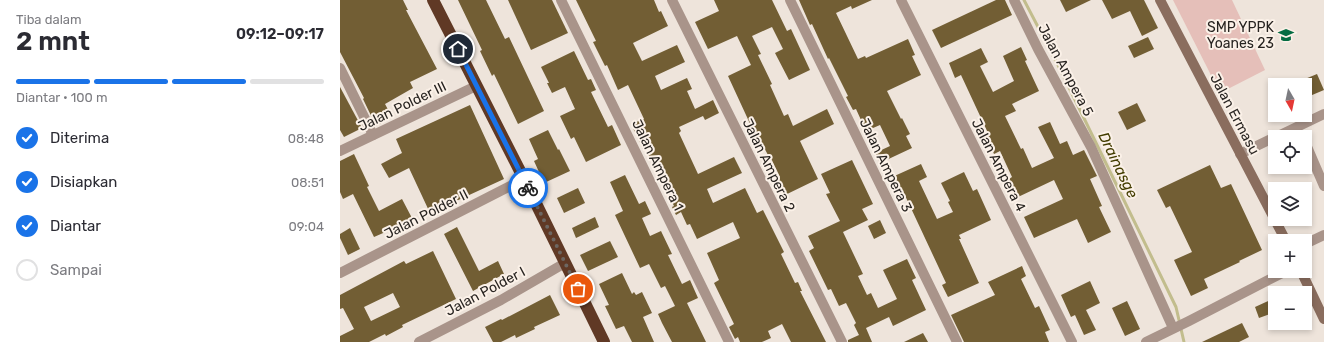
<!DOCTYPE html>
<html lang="id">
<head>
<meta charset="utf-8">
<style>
  body { margin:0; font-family:Rubik,sans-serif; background:#f2f2f3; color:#2b2b33; height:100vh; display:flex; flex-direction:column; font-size:15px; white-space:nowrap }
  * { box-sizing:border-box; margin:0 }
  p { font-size:13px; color:#7c7c81 }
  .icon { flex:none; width:22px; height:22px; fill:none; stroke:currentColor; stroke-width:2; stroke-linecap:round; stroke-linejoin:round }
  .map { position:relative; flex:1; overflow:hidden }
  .drawer { display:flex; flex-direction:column; background:#fff; width:340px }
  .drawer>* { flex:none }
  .needle { width:26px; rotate:171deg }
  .buttons { position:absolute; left:928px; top:78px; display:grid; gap:8px }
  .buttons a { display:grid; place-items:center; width:44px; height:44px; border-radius:0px; background:#fff; box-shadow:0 2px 6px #0003; font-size:20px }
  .pin { position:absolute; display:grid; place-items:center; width:34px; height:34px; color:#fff; margin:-17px; border:2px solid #fff; border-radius:50%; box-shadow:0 1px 4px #0007 }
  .courier { position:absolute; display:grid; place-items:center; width:40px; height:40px; margin:-20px; border:3px solid #1a73e8; border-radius:50%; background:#fff; color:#222; box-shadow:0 1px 5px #0007 }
  .headline em { font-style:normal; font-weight:600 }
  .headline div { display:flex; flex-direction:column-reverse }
  .headline { display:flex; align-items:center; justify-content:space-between; height:68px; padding:0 16px }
  h1 { font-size:26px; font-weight:600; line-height:30px }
  .bar { display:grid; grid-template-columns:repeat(4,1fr); gap:6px 4px; align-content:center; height:48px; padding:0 16px }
  .bar i { height:5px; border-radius:3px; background:#e1e1e2 }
  .bar .on { background:#1a73e8 }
  .bar p { grid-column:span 4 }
  ol { padding:0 16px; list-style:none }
  li { display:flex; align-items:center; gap:12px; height:44px }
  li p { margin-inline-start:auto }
  li .icon { padding:4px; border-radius:50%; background:#1a73e8; color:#fff; stroke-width:4 }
  li:last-child { color:#7c7c81 }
  li i { width:22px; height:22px; border:2px solid #e1e1e2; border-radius:50% }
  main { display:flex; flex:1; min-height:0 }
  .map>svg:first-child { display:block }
  .green { fill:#e5bfb9 }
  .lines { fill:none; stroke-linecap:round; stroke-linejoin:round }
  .stream { stroke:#c2bd8d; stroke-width:3 }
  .building { fill:#725e34; fill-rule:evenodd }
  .street { stroke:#a9948a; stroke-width:10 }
  .secondary { stroke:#8a6d5e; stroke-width:10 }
  .highway { stroke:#603925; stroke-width:12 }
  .done { stroke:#6d6762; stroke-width:4; stroke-dasharray:0 7.2 }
  .route { stroke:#1a73e8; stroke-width:5 }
  .labels { text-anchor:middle; stroke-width:4; stroke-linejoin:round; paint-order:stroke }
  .poi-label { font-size:14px; fill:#282421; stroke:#fbf1e8; text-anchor:end }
  .street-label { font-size:14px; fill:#282421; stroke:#fbf1e8 }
  .water-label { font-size:15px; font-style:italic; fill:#433d00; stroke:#fbf1e8 }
</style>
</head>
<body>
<main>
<section class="drawer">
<div class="headline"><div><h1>2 mnt</h1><p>Tiba dalam</p></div><em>09:12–09:17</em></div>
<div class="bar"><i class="on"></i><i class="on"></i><i class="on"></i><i></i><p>Diantar · 100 m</p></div>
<ol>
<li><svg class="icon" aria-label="check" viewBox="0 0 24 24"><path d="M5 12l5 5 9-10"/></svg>Diterima<p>08:48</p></li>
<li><svg class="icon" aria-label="check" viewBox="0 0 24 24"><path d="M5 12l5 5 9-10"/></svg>Disiapkan<p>08:51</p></li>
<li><svg class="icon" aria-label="check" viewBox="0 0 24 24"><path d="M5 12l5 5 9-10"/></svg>Diantar<p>09:04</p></li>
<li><i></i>Sampai</li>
</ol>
</section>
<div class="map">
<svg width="984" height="342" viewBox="0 0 984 342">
  <rect width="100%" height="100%" fill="#eee4db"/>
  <!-- green -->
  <path class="green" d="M833 0H892L925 70 880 93Z"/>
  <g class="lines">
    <!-- stream -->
    <path class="stream" d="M684 0 720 69 836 307 844 342"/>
  </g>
  <!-- building -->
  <g class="building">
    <path d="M0 0H63L68 10H66L97 69 70 82 73 88 45 104 52 117 36 126 23 99 24 98 0 52Z"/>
    <path d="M118 0H146L165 39 169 37 204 111 178 124 154 74 152 76 140 51 142 50Z"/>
    <path d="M168 0H212L228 33 191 50Z"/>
    <path d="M236 0H314L319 12 321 11 328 26 293 43 302 61 337 45 345 62 315 76 321 90 347 78 352 89 347 91 355 109 373 100 379 113 365 120 363 116 339 127 341 131 339 133 358 174 394 157 402 173 367 189 373 203 405 188 417 213 423 210 444 252 441 254 455 283 458 282 462 291H460L486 342H451L442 324 428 331 431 338 422 342H400L398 337 395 339 389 327 394 324 374 283 379 280 367 253 400 238 393 222 357 239 350 224 347 225 341 212 336 215 332 207 334 206 305 148 303 149 291 124 304 119 288 85 278 90 267 65 265 66 253 42 256 41Z"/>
    <path d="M374 0H432L447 31 451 29 470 70 449 80 435 53 443 49 432 27 412 36 421 54 418 55 432 84 430 85 444 116 448 114 453 126 487 109 494 124 460 141 478 179 443 196 435 179 440 177 429 154 428 155 420 140 418 141 388 76 411 65 397 36 368 49 355 22 379 11Z"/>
    <path d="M459 0H532L512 9 511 6 496 13 518 59 525 56 526 58 568 39 575 55 572 56 581 75 547 91 561 119 562 118 570 134 566 136 572 148 540 163 535 153 550 146 540 125 526 131 516 109 513 110 506 97 508 96 489 58 488 59 472 24 470 25Z"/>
    <path d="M656 0H665L672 15 601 48 592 30Z"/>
    <path d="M720 0H751L726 12Z"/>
    <path d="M762 0H804L818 28 802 36 790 11 772 19Z"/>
    <path d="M808 37 814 49 794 58 788 46Z"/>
    <path d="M681 47 687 60 685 61 699 91 672 104 676 111 665 116 681 149 683 148 692 168 714 158 698 127 710 122 720 144 727 141 733 155 744 150 757 176 750 179 762 206 759 207 771 232 748 243 737 219 694 238 684 217 723 199 714 180 678 197 669 179 672 177 660 151 654 154 645 134 648 133 621 75 615 78 609 63 641 48 648 62 640 66 653 92 674 81 663 56Z"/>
    <path d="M234 51 248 80 251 79 256 90 251 92 268 127 272 125 281 145 246 162 234 137 231 139 220 116 235 109 225 87 212 93 207 83H209L201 67Z"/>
    <path d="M977 74 984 90 965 98V79Z"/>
    <path d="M0 87 22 128 4 137 0 130Z"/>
    <path d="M797 103 806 121 787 130 778 112Z"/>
    <path d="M130 105 164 179 90 213 69 168 49 178 41 164 62 153 56 139Z"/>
    <path d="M208 130 218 150 219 149 230 171 204 183 194 161 198 159 189 139Z"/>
    <path d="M14 154 29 186 27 187 39 211 62 199 73 220 34 237 13 194 3 199 0 192V161Z"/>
    <path d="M512 160 533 204 522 209 528 220 503 232 523 274 518 276 527 295 531 293 538 308 557 299 543 270 567 259 576 278 572 280 586 310 553 326 549 317 526 328 532 342H508V340L519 335 514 325 516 323 506 303 499 306 491 289 488 290 469 251 474 248 468 236 500 221 486 194 490 193 481 174Z"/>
    <path d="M581 164 587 177 579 181 597 219 613 212 608 202 610 201 601 183 624 172 633 191 637 189 651 220 619 235 621 239H619L639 283 608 297 602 285 606 283 562 189 556 192 550 178Z"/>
    <path d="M870 165 881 188 891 184 922 250 899 261 900 262 864 279 868 288 851 296 834 260 852 252 830 206 826 208 817 190Z"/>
    <path d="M285 175 299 204 305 201 311 214 302 218 310 236 321 231 332 254 328 255 342 284 350 280 358 298 347 303 366 342H332L322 323 318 314 335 306 325 286 321 288 309 264 300 268 275 215 283 211 270 182Z"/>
    <path d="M238 188 245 203 224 213 217 198Z"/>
    <path d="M255 217 259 227 236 238 232 228Z"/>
    <path d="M540 220 546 233 534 239 528 226Z"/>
    <path d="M117 227 139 271 158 261 164 274 133 291 104 234Z"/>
    <path d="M10 228 20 249 8 255 0 238V234Z"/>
    <path d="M270 241 278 257 248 271 240 255Z"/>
    <path d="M93 251 116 299 62 325 63 327 46 336 45 334 29 342H0V336L14 329 3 308 0 309V295L64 261 66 264ZM53 293 60 307 31 321 24 307Z"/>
    <path d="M682 266 686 276 681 279 695 308 699 306 710 330 705 332 709 342H624L611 315 655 295 648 282Z"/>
    <path d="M282 273 292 294 294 292 296 295 302 292 312 313 303 317 314 342H292L284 326 276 329 265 306 269 305 259 284Z"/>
    <path d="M750 281 760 303 746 310 756 330 744 335 735 315 731 317 721 295Z"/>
    <path d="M210 295 220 315 194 327 195 329 176 338 175 335 161 342H153L145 327 161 319 162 320Z"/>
    <path d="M935 298V312L919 318 915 307Z"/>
    <path d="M787 301 800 329 785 336 772 308Z"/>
    <path d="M902 323 909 337 899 342H862Z"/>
    <path d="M583 333 588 342H564Z"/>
  </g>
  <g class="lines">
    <!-- street -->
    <g class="street">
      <path d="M221 0 389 342"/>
      <path d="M332 0 502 342"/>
      <path d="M450 0 617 342"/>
      <path d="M561 0 732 342"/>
      <path d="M674 0 698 49 751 147 833 328"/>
      <path d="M0 68 33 135"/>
      <path d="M936 137 984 114"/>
      <path d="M965 142 984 186"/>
      <path d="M0 151 136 86"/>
      <path d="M900 154 935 137"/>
      <path d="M965 244 984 235"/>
      <path d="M0 273 184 179"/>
      <path d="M79 342 161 300 225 263"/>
      <path d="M806 342 849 321 946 271"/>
    </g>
    <!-- secondary -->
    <g class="secondary">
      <path d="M820 0 946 241"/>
      <path d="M961 271 984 319"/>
    </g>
    <!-- highway -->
    <path class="highway" d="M93 0 184 179 264 342"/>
  </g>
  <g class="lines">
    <!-- done -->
    <path class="done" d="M188 188 238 289"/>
    <!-- route -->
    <path class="route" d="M118 49 188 188"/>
  </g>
  <!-- icons -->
  <defs>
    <symbol id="school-bare" viewBox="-9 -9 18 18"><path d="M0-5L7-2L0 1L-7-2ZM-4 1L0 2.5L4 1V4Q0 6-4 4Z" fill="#036b42" stroke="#fbf1e8" stroke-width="2.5" paint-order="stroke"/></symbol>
  </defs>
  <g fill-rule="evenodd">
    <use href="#school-bare" x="935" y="24" width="22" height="22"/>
  </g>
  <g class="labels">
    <!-- poi labels -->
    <g class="poi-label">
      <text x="934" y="32">SMP YPPK<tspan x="934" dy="16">Yoanes 23</tspan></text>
    </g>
    <!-- street labels -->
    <g class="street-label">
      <text transform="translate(726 70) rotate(62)" y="5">Jalan Ampera 5</text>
      <text transform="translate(62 106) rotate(-26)" y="5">Jalan Polder III</text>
      <text transform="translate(895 114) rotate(62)" y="5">Jalan Ermasu</text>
      <text transform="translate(318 165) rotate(64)" y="5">Jalan Ampera 1</text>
      <text transform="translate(429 165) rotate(64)" y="5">Jalan Ampera 2</text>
      <text transform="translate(546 165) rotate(64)" y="5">Jalan Ampera 3</text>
      <text transform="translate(659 165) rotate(63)" y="5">Jalan Ampera 4</text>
      <text transform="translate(86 214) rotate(-27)" y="5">Jalan Polder II</text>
      <text transform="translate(145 291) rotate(-28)" y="5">Jalan Polder I</text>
    </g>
    <!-- water labels -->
    <g class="water-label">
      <text transform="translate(778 165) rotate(64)" y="5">Drainasge</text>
    </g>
  </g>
</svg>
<div class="buttons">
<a><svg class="needle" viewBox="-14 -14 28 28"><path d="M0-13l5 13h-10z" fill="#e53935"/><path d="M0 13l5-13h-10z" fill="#7c7c81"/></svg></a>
<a><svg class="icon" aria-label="locate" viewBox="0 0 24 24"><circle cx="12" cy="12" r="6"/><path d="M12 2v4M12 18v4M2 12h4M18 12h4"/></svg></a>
<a><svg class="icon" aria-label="layers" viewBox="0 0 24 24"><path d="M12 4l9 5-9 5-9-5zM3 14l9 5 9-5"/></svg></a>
<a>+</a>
<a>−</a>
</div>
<div class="pin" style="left:238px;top:289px;background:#ea580c"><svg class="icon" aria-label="bag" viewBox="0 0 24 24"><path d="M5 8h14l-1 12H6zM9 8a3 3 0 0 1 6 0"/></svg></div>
<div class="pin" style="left:118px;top:49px;background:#1f2937"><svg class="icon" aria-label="home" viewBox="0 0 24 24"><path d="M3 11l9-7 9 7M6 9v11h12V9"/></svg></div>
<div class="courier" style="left:188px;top:188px"><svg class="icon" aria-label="bike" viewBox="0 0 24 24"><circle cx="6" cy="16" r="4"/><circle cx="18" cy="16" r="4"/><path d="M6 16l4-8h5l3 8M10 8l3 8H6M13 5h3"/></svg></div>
</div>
</main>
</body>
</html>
